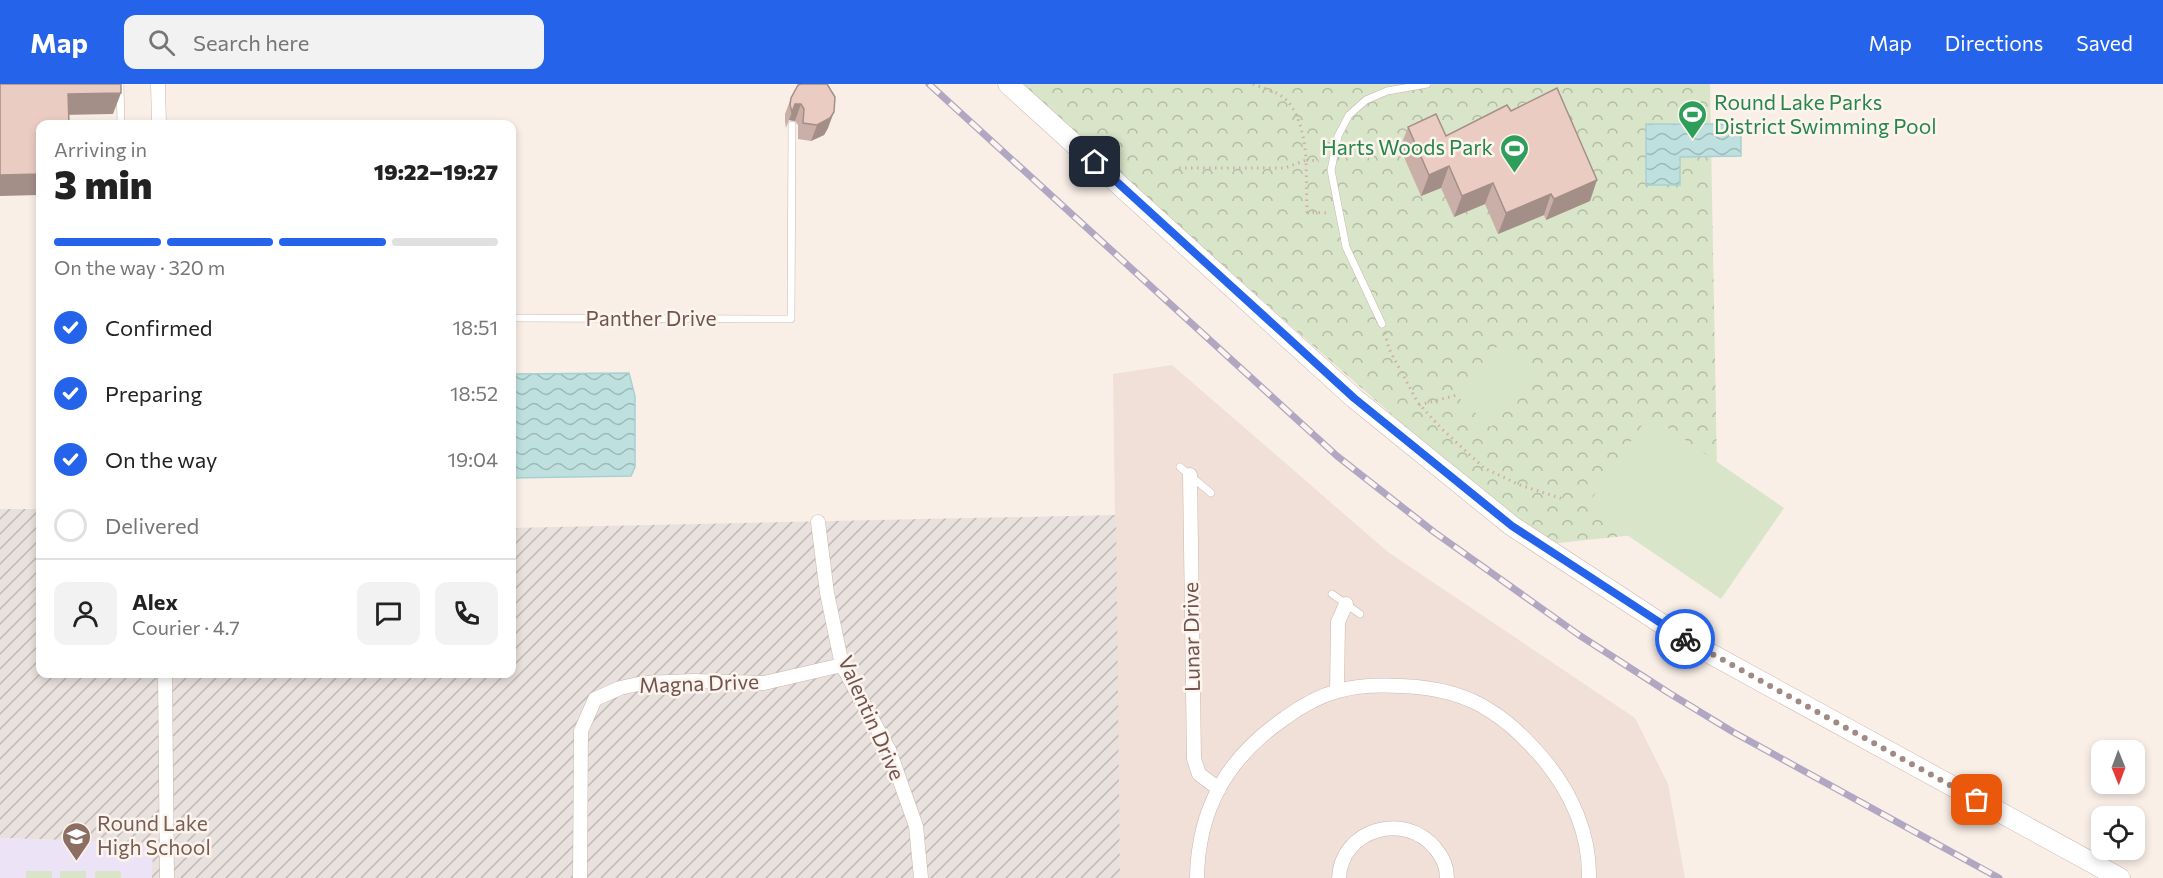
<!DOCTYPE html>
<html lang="en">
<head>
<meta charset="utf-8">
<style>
  body { margin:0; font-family:Commissioner,sans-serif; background:#f2f2f2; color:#222; height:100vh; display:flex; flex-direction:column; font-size:22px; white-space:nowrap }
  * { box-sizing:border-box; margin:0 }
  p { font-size:20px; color:#767676 }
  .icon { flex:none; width:33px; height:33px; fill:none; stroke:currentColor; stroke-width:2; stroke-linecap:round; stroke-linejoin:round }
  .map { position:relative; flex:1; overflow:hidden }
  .details { position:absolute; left:36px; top:36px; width:480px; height:558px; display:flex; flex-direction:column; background:#fff; border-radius:12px; box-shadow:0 3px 9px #0003 }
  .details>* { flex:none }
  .needle { width:39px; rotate:179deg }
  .fabs { position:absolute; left:2091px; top:656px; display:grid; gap:12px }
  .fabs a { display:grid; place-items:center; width:54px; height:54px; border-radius:12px; background:#fff; box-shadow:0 3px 9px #0003; font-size:30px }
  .pin { position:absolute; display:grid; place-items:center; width:51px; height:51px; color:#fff; margin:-26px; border-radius:12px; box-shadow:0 3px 9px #0006 }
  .courier { position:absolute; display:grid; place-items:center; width:60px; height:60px; margin:-30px; border:4px solid #2563eb; border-radius:50%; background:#fff; color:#222; box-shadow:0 2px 8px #0007 }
  .head em { font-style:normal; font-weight:800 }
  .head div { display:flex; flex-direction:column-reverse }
  .head { display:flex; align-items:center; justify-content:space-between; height:102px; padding:0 18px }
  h1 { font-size:39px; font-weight:800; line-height:45px }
  .bar { display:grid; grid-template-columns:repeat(4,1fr); gap:9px 6px; align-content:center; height:72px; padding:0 18px }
  .bar i { height:8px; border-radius:4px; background:#e0e0e0 }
  .bar .current { background:#2563eb }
  .bar p { grid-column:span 4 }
  .line { display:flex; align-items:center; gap:15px; padding:0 18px; border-top:2px solid #e0e0e0 }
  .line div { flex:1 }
  .round { display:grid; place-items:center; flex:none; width:63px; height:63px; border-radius:12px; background:#f2f2f2 }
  ol { padding:0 18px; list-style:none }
  li { display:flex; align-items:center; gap:18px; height:66px }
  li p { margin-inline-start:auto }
  li .icon { padding:6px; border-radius:50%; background:#2563eb; color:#fff; stroke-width:4 }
  li:last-child { color:#767676 }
  li i { width:33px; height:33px; border:3px solid #e0e0e0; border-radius:50% }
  header { display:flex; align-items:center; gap:36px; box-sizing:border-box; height:84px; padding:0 30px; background:#2563eb; color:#fff }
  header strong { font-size:28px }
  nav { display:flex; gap:33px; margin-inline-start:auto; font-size:21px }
  .search { width:420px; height:54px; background:#f2f2f2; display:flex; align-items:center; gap:15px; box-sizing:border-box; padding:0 21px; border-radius:12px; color:#767676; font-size:22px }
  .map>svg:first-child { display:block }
  .residential { fill:#f0e0d7 }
  .industrial { fill:url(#industrial-furrows) }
  .education { fill:#ece4f6 }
  .park { fill:url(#park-crowns) }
  .pitch { fill:#d9e5c8 }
  .water { fill:url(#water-waves); stroke:#a6d1d0; stroke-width:1.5 }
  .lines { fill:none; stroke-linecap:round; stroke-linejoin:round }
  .lane-casing { stroke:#cab6af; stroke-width:8 }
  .street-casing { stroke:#cab6af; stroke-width:15 }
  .secondary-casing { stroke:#ceb8b0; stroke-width:21 }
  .path { stroke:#d0afa6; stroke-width:3; stroke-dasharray:1.5 4.5; stroke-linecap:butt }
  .lane { stroke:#fff; stroke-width:7 }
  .street { stroke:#fff; stroke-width:14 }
  .secondary { stroke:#fff; stroke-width:20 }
  .rail-casing { stroke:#b1a7c2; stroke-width:7 }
  .rail { stroke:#fdf4ed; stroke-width:4.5; stroke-dasharray:14; stroke-linecap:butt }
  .wall { fill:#caafa8 }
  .shaded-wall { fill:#a48f88 }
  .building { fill:#ebccc3; stroke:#a48f88; stroke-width:1.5 }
  .done { stroke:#a08b84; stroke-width:6; stroke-dasharray:0 10.8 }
  .route { stroke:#2563eb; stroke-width:8 }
  .labels { text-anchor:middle; stroke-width:5; stroke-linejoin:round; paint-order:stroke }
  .leisure-label { font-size:21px; fill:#27864d; stroke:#fdf4ed; text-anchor:start }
  .street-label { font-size:21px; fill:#70554f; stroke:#fdf4ed }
  .education-label { font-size:21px; fill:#785e54; stroke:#fdf4ed; text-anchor:start }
</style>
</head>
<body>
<header>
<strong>Map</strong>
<div class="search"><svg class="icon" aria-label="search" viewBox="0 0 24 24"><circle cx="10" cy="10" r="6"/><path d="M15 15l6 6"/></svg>Search here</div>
<nav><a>Map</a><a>Directions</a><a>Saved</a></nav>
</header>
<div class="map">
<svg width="2163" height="794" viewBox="0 0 2163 794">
  <defs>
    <pattern id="industrial-furrows" width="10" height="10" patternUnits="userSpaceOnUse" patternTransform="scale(1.5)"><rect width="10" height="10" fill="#e8e1dd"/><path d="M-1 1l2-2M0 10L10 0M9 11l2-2" fill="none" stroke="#c0b9b6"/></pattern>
    <pattern id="park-crowns" width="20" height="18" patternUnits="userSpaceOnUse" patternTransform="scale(1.5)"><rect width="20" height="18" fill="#d9e5c8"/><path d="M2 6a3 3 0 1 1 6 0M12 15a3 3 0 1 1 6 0" fill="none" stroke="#b4bca5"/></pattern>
    <pattern id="water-waves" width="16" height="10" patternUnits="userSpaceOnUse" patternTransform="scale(1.5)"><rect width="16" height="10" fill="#bee1e0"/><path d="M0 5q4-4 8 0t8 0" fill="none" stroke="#9fb9b8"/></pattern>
  </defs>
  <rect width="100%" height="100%" fill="#f9efe7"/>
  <!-- residential -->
  <path class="residential" d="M1172 281 1388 468 1635 634 1668 700 1685 794H1120L1113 290Z"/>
  <!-- industrial -->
  <path class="industrial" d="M0 425H40V590H512V444L1116 431 1120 794H152V759L0 754Z"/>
  <!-- education -->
  <path class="education" d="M0 754 153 759 152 794H0Z"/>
  <!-- park -->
  <path class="park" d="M1016 0H1710L1718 442 1540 461Z"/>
  <!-- pitch -->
  <g class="pitch">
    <path d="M1502 257 1539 291 1491 343 1455 310Z"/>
    <path d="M1649 331 1784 424 1721 515 1586 423Z"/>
    <rect x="26" y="787" width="26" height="7"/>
    <rect x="60" y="787" width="26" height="7"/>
    <rect x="95" y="787" width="26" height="7"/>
  </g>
  <!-- water -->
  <g class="water">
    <path d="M1646 40H1741V72L1680 73V101H1646Z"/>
    <path d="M629 289 635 312V383L631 392 512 394V290Z"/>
  </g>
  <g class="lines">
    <defs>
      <g id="lane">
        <path d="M120 0 121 40"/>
        <path d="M512 234 791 235 792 41"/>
        <path d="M1382 240 1346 163 1331 86 1338 52 1349 31 1366 16 1387 7 1427 0"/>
        <path d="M1180 383 1211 409"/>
        <path d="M1332 510 1360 530"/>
      </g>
      <g id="street">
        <path d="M158 0 159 40"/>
        <path d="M1190 391 1194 675 1199 690 1219 705"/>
        <path d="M818 438 827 509 842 581 889 666 916 742 921 794"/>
        <path d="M165 590 167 794"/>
        <path d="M1337 607 1338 538 1346 520"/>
        <path d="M580 794 581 647 595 615 620 604 643 599 694 597 764 599 842 581"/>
        <path d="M1197 794C1198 724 1228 673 1285 634 1300 623 1319 612 1338 607 1358 601 1380 601 1401 602 1432 603 1466 610 1492 628 1513 641 1529 658 1545 677 1572 710 1590 751 1589 794"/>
        <path d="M1339 794C1341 745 1405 727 1435 764 1442 772 1447 783 1447 794"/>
      </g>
      <path id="secondary" d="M1008 0 1354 314 1512 442 1691 559 2120 794"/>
    </defs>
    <!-- lane casing -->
    <use href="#lane" class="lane-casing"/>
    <!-- street casing -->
    <use href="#street" class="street-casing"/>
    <!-- secondary casing -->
    <use href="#secondary" class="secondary-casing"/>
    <!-- path -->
    <g class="path">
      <path d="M1253 0C1262 4 1272 6 1280 11 1299 22 1305 56 1306 76L1319 77"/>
      <path d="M1179 84H1285L1306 76 1307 128 1327 129"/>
      <path d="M1385 249 1389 265 1418 319 1441 344 1484 384 1520 401 1563 415"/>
      <path d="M1419 321 1457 311"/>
    </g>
    <!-- lane -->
    <use href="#lane" class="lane"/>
    <!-- street -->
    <use href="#street" class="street"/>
    <!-- secondary -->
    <use href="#secondary" class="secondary"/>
    <defs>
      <path id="rail" d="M929 0 1337 372 1434 448 1579 551 1669 609 1733 648 1999 794"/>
    </defs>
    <!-- rail casing -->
    <use href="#rail" class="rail-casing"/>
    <!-- rail -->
    <use href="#rail" class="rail"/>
  </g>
  <!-- wall -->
  <g class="wall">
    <path d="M835 13 828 44 824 51 811 57 798 55V41L795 37 789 36 786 44 785 37V30L791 14Z"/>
    <path d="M1511 27 1590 117 1546 136 1544 131 1498 150 1485 120 1454 133 1441 104 1421 112 1400 64 1408 43 1446 52Z"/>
  </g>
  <!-- shaded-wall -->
  <g class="shaded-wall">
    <path d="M121 9 113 30 61 31 68 10Z"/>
    <path d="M795 20H801L795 37 789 36Z"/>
    <path d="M834 28 828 44 824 51 811 57 817 41Z"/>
    <path d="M1449 82 1441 104 1421 112 1429 91Z"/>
    <path d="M40 90V111L0 112V91Z"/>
    <path d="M1597 96 1590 117 1546 136 1554 115Z"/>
    <path d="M1493 99 1485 120 1454 133 1462 112Z"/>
    <path d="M1551 110 1544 131 1498 150 1506 129Z"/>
  </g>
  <!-- building -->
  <g class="building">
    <path d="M0 0H121V9L68 10 69 40H40V90L0 91Z"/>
    <path d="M801 0H827L835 13 834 28 830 34 817 41 803 39 804 25 801 20H795L792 28 790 21 791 14 798 1Z"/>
    <path d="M1557 4 1597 96 1554 115 1551 110 1506 129 1493 99 1462 112 1449 82 1429 91 1408 43 1436 30 1446 52 1507 21 1511 27Z"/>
  </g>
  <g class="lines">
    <!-- done -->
    <path class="done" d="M1685 555 1977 716"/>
    <!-- route -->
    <path class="route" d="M1095 78 1354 314 1512 442 1685 555"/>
  </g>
  <!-- icons -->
  <defs>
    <symbol id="stadium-pin" viewBox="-11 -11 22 30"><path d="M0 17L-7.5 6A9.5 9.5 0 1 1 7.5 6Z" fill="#2e9e5b" stroke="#fdf4ed"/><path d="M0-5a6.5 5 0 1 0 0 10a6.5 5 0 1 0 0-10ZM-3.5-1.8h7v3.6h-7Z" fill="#fff"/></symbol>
    <symbol id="school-pin" viewBox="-11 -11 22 30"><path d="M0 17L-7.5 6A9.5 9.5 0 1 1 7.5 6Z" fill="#8d6e63" stroke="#fdf4ed"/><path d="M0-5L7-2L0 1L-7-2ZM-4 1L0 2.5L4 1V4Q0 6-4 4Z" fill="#fff"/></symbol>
  </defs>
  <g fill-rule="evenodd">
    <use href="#stadium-pin" x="1676" y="14" width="33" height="45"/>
    <use href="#stadium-pin" x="1498" y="48" width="33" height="45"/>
    <use href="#school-pin" x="60" y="736" width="33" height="45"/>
  </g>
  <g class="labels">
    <!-- leisure labels -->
    <g class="leisure-label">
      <text x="1714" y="26">Round Lake Parks<tspan x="1714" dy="24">District Swimming Pool</tspan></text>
      <text x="1493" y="71" text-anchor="end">Harts Woods Park</text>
    </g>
    <!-- street labels -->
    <g class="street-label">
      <text x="651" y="242">Panther Drive</text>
      <text transform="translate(1192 553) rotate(-91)" y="7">Lunar Drive</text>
      <text transform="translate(699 600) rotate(-2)" y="7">Magna Drive</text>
      <text transform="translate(871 634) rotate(66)" y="7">Valentin Drive</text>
    </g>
    <!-- education labels -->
    <g class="education-label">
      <text x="97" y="747">Round Lake<tspan x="97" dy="24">High School</tspan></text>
    </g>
  </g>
</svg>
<div class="fabs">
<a><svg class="needle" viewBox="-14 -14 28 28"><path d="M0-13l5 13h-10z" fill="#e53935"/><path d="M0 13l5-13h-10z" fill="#767676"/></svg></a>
<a><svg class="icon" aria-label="locate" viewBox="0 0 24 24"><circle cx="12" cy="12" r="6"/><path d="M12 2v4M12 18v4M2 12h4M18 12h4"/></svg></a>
</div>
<div class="pin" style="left:1977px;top:716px;background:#ea580c"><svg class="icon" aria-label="bag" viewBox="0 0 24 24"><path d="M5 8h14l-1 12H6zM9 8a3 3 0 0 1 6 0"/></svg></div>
<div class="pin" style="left:1095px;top:78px;background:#1f2937"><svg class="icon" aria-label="home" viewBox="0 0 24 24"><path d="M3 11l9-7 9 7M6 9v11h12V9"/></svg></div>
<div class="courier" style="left:1685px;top:555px"><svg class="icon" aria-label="bike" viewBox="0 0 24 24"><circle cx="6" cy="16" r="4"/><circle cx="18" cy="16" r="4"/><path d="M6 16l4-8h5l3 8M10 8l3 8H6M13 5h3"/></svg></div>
<section class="details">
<div class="head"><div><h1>3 min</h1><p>Arriving in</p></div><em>19:22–19:27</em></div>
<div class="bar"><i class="current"></i><i class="current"></i><i class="current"></i><i></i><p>On the way · 320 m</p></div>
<ol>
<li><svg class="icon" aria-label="check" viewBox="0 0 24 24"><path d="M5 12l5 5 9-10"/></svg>Confirmed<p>18:51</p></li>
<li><svg class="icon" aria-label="check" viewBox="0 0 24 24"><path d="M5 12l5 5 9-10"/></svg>Preparing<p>18:52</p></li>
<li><svg class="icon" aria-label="check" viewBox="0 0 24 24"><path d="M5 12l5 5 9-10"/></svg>On the way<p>19:04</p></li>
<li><i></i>Delivered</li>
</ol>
<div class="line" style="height:108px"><a class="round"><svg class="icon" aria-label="person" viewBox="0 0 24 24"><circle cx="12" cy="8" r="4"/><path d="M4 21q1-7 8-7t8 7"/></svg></a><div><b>Alex</b><p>Courier · 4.7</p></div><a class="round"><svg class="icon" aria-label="chat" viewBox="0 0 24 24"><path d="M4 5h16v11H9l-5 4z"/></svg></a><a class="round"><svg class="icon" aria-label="phone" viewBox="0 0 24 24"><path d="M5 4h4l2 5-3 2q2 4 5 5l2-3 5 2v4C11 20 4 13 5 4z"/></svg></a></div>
</section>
</div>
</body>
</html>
